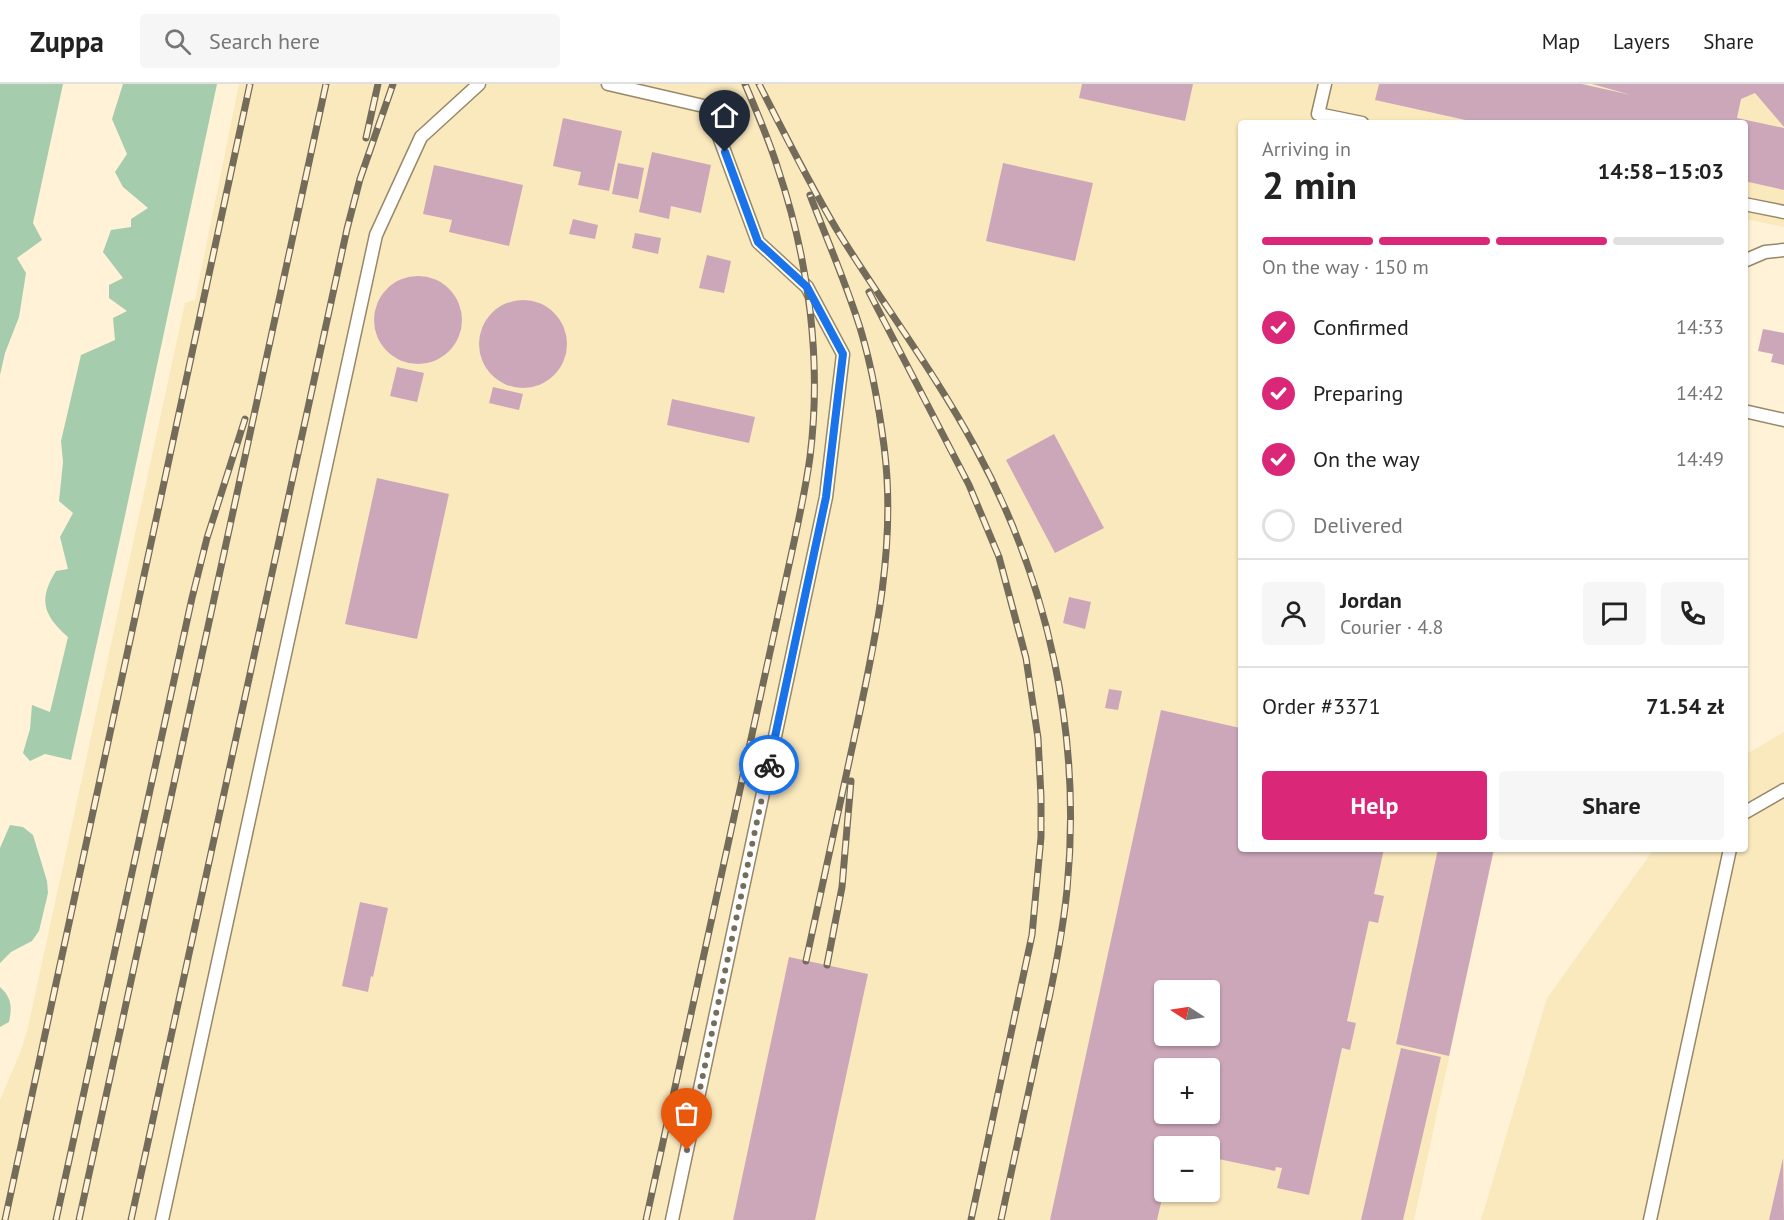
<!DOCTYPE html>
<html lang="en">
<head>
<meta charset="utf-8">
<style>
  body { margin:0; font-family:"PT Sans",sans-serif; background:#f6f6f6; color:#222; height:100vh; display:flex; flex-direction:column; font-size:22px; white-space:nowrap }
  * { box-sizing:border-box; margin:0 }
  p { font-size:20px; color:#767676 }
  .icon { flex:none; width:33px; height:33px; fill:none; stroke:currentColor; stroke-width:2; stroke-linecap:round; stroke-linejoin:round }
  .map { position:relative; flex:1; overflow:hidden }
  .details { position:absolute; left:1238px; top:36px; width:510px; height:732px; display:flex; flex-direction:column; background:#fff; border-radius:6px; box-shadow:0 2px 4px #0004 }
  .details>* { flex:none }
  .needle { width:39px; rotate:282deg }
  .controls { position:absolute; left:1154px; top:896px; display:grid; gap:12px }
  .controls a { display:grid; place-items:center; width:66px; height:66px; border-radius:6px; background:#fff; box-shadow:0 2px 4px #0004; font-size:30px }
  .pin { position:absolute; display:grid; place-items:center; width:51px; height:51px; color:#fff; margin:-62px -26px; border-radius:50% 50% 50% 0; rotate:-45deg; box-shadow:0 0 6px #0007 }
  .pin .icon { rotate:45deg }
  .courier { position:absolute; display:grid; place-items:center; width:60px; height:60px; margin:-30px; border:4px solid #1a73e8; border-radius:50%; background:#fff; color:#222; box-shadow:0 2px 8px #0007 }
  .headline em { font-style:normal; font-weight:700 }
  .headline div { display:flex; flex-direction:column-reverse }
  .headline { display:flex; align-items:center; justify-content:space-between; height:102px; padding:0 24px }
  h1 { font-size:39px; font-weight:700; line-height:45px }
  .bar { display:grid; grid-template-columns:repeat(4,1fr); gap:9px 6px; align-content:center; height:72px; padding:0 24px }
  .bar i { height:8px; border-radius:4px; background:#e0e0e0 }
  .bar .on { background:#db2777 }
  .bar p { grid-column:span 4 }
  .line { display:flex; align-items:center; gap:15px; padding:0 24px; border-top:2px solid #e0e0e0 }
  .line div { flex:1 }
  .round { display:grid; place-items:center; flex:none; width:63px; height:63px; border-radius:6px; background:#f6f6f6 }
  ol { padding:0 24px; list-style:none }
  li { display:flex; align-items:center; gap:18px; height:66px }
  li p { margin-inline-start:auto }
  li .icon { padding:6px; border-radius:50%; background:#db2777; color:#fff; stroke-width:4 }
  li:last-child { color:#767676 }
  li i { width:33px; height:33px; border:3px solid #e0e0e0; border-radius:50% }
  .primary-button { display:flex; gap:12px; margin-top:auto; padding:12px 24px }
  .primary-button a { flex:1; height:69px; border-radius:6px; background:#db2777; color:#fff; font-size:24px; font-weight:700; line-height:69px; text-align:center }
  .primary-button a+a { background:#f6f6f6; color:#222 }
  header { display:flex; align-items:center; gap:36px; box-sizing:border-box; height:84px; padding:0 30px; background:#fff; border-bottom:2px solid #e0e0e0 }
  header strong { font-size:28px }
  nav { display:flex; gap:33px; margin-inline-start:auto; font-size:21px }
  .search { width:420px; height:54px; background:#f6f6f6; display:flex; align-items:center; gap:15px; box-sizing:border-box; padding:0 21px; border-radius:6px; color:#767676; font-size:22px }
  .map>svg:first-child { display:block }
  .built { fill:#fbe9be; fill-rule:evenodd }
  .green { fill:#a6ccae }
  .building { fill:#cca7ba; fill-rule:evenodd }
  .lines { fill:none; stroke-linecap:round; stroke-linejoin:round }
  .lane-casing { stroke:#968868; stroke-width:15 }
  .lane { stroke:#fff; stroke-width:12 }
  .rail-casing { stroke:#746c5a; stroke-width:7 }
  .rail { stroke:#fff2d6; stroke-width:4.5; stroke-dasharray:14; stroke-linecap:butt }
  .done { stroke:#766d5b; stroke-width:6; stroke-dasharray:0 10.8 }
  .route { stroke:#1a73e8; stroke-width:8 }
</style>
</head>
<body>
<header>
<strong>Zuppa</strong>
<div class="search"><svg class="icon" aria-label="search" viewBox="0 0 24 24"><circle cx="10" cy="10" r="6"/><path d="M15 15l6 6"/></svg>Search here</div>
<nav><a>Map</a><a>Layers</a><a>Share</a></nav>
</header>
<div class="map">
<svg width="1784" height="1136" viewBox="0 0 1784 1136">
  <rect width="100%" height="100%" fill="#fff2d6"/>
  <!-- built -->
  <g class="built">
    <path d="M239 0H1784V143L1745 135 1744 39H1240V765H1494L1414 1136H0V1016L22 964 28 943 185 219 195 216ZM1164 906H1209V951H1164ZM1164 984H1209V1029H1164ZM1164 1062H1209V1107H1164Z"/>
    <path d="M1784 648V1136H1481L1547 914 1654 765H1744L1745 671Z"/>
  </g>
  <!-- green -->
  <g class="green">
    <path d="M0 0H63L33 139 42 156 17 174 26 189 19 233 5 269 0 291Z"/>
    <path d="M123 0H217L123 441 71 676 45 670 30 677 23 669 30 645 32 621 50 628 68 553C43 531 38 516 56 487L68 485 60 453 73 429 59 417 63 378 61 357 81 271 115 256 113 234 127 227 109 214V201L123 194 103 168 111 146 131 143V135L148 124 123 103 115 88 127 70 112 35Z"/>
    <path d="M10 741 23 743 33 751 47 797 48 809 39 847 32 857 11 868 0 879V764Z"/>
    <path d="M0 903C12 914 12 923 9 938L0 943Z"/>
  </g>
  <!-- building -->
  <g class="building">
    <path d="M1082 0H1193L1185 37 1079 14Z"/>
    <path d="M1379 0H1582L1631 11 1592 0H1784V43L1755 9 1741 15 1737 34 1784 44V106L1744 97V39H1479L1375 16Z"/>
    <path d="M563 34 622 47 609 107 578 101 581 88 553 82Z"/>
    <path d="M652 68 711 81 701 129 671 122 669 135 639 128Z"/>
    <path d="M618 79 644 84 638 115 612 110Z"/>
    <path d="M1003 79 1093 99 1075 177 986 157Z"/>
    <path d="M434 81 523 101 509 162 449 148 452 136 423 130Z"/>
    <path d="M573 135 598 141 595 155 569 150Z"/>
    <path d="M635 149 661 154 658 170 632 164Z"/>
    <path d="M707 171 731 177 724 209 699 204Z"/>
    <circle cx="418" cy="236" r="44"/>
    <circle cx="523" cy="260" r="44"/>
    <path d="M1763 245 1784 249V281L1771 278 1773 270 1758 267Z"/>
    <path d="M397 283 424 289 417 318 390 312Z"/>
    <path d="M493 303 523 310 519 326 489 319Z"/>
    <path d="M672 315 755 333 749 359 667 341Z"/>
    <path d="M1054 350 1104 444 1055 469 1006 376Z"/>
    <path d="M377 394 449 410 417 555 345 540Z"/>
    <path d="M1069 513 1091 518 1085 545 1063 539Z"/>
    <path d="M1109 605 1122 607 1118 626 1105 624Z"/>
    <path d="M1161 626 1240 644V765H1384L1374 810 1384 812 1378 839 1369 837 1347 937 1356 939 1350 966 1342 964 1309 1111 1277 1104 1282 1084 1276 1083 1275 1087 1209 1073V1062H1164V1106L1157 1136H1050ZM1164 906H1209V951H1164ZM1164 984H1209V1029H1164Z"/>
    <path d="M1438 765H1494L1449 972 1396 960Z"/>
    <path d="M360 818 388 824 373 893 371 892 368 908 342 902Z"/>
    <path d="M789 873 868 890 815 1136H733Z"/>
    <path d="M1401 964 1441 973 1403 1136H1361Z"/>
    <path d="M1783 1074 1784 1136H1769Z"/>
  </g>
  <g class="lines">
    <defs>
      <g id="lane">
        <path d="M608 0 708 23 758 158 807 203 843 270 826 413 672 1136"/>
        <path d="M1325 0 1318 30 1362 39"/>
        <path d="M1744 120 1784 128"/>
        <path d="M1744 177 1765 168 1784 166"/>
        <path d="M1744 327 1784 336"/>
        <path d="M1744 729 1784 706"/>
        <path d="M162 1136 376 151 421 53 479 0"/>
        <path d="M1650 1136 1730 765"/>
      </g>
    </defs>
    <!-- lane casing -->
    <use href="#lane" class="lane-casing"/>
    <!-- lane -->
    <use href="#lane" class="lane"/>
    <defs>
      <g id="rail">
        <path d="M759 0C784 49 809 99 837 146 882 219 934 287 975 363 1049 499 1082 651 1067 806 1062 855 1052 903 1041 951 1028 1012 1014 1074 1001 1136"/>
        <path d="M366 54 378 0"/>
        <path d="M869 208 969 401 999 473 1026 574 1038 654 1041 713V753L1032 851 971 1136"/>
        <path d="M806 877C822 803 838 729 854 655 875 558 897 461 884 362 879 323 872 284 861 247 847 201 827 156 810 111"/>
        <path d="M827 881 842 803 851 697"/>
        <path d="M5 1136 250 0"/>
        <path d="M56 1136 192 514 207 454 245 335"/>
        <path d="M79 1136 326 0"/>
        <path d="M131 1136 347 145 360 95 393 0"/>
        <path d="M646 1136 794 458C800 430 806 402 810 373 822 277 809 177 778 85 769 56 757 28 745 0"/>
      </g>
    </defs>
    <!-- rail casing -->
    <use href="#rail" class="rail-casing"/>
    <!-- rail -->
    <use href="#rail" class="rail"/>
  </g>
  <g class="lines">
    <!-- done -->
    <path class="done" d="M687 1066 769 681"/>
    <!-- route -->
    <path class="route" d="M725 68 758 158 807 203 843 270 826 413 769 681"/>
  </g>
</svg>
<div class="controls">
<a><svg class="needle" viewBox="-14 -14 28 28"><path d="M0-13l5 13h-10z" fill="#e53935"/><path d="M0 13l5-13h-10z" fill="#767676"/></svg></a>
<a>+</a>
<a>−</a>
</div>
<div class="pin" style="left:687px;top:1066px;background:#ea580c"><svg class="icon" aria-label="bag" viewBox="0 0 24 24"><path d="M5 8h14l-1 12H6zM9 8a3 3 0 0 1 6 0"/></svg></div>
<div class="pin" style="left:725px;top:68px;background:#1f2937"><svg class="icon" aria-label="home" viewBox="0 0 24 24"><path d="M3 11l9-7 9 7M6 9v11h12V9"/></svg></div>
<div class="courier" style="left:769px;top:681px"><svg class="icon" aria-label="bike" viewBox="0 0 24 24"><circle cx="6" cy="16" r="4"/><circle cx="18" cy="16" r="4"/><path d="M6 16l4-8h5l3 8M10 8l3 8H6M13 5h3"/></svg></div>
<section class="details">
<div class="headline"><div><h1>2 min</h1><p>Arriving in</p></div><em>14:58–15:03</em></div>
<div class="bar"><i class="on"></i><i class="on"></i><i class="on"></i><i></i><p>On the way · 150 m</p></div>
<ol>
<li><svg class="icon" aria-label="check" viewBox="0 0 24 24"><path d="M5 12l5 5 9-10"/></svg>Confirmed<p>14:33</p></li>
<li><svg class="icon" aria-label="check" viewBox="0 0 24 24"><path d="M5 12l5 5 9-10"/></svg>Preparing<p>14:42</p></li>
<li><svg class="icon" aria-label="check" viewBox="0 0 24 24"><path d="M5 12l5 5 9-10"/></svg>On the way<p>14:49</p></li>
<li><i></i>Delivered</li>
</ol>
<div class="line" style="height:108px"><a class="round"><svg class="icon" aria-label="person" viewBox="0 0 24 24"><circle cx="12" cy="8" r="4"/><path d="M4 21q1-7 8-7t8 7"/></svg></a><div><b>Jordan</b><p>Courier · 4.8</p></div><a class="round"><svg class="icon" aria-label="chat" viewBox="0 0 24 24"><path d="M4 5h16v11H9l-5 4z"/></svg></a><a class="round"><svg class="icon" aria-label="phone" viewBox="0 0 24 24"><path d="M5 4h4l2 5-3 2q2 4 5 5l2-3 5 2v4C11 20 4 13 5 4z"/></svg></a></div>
<div class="line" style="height:78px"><div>Order #3371</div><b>71.54 zł</b></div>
<div class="primary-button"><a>Help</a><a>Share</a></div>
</section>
</div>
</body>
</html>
